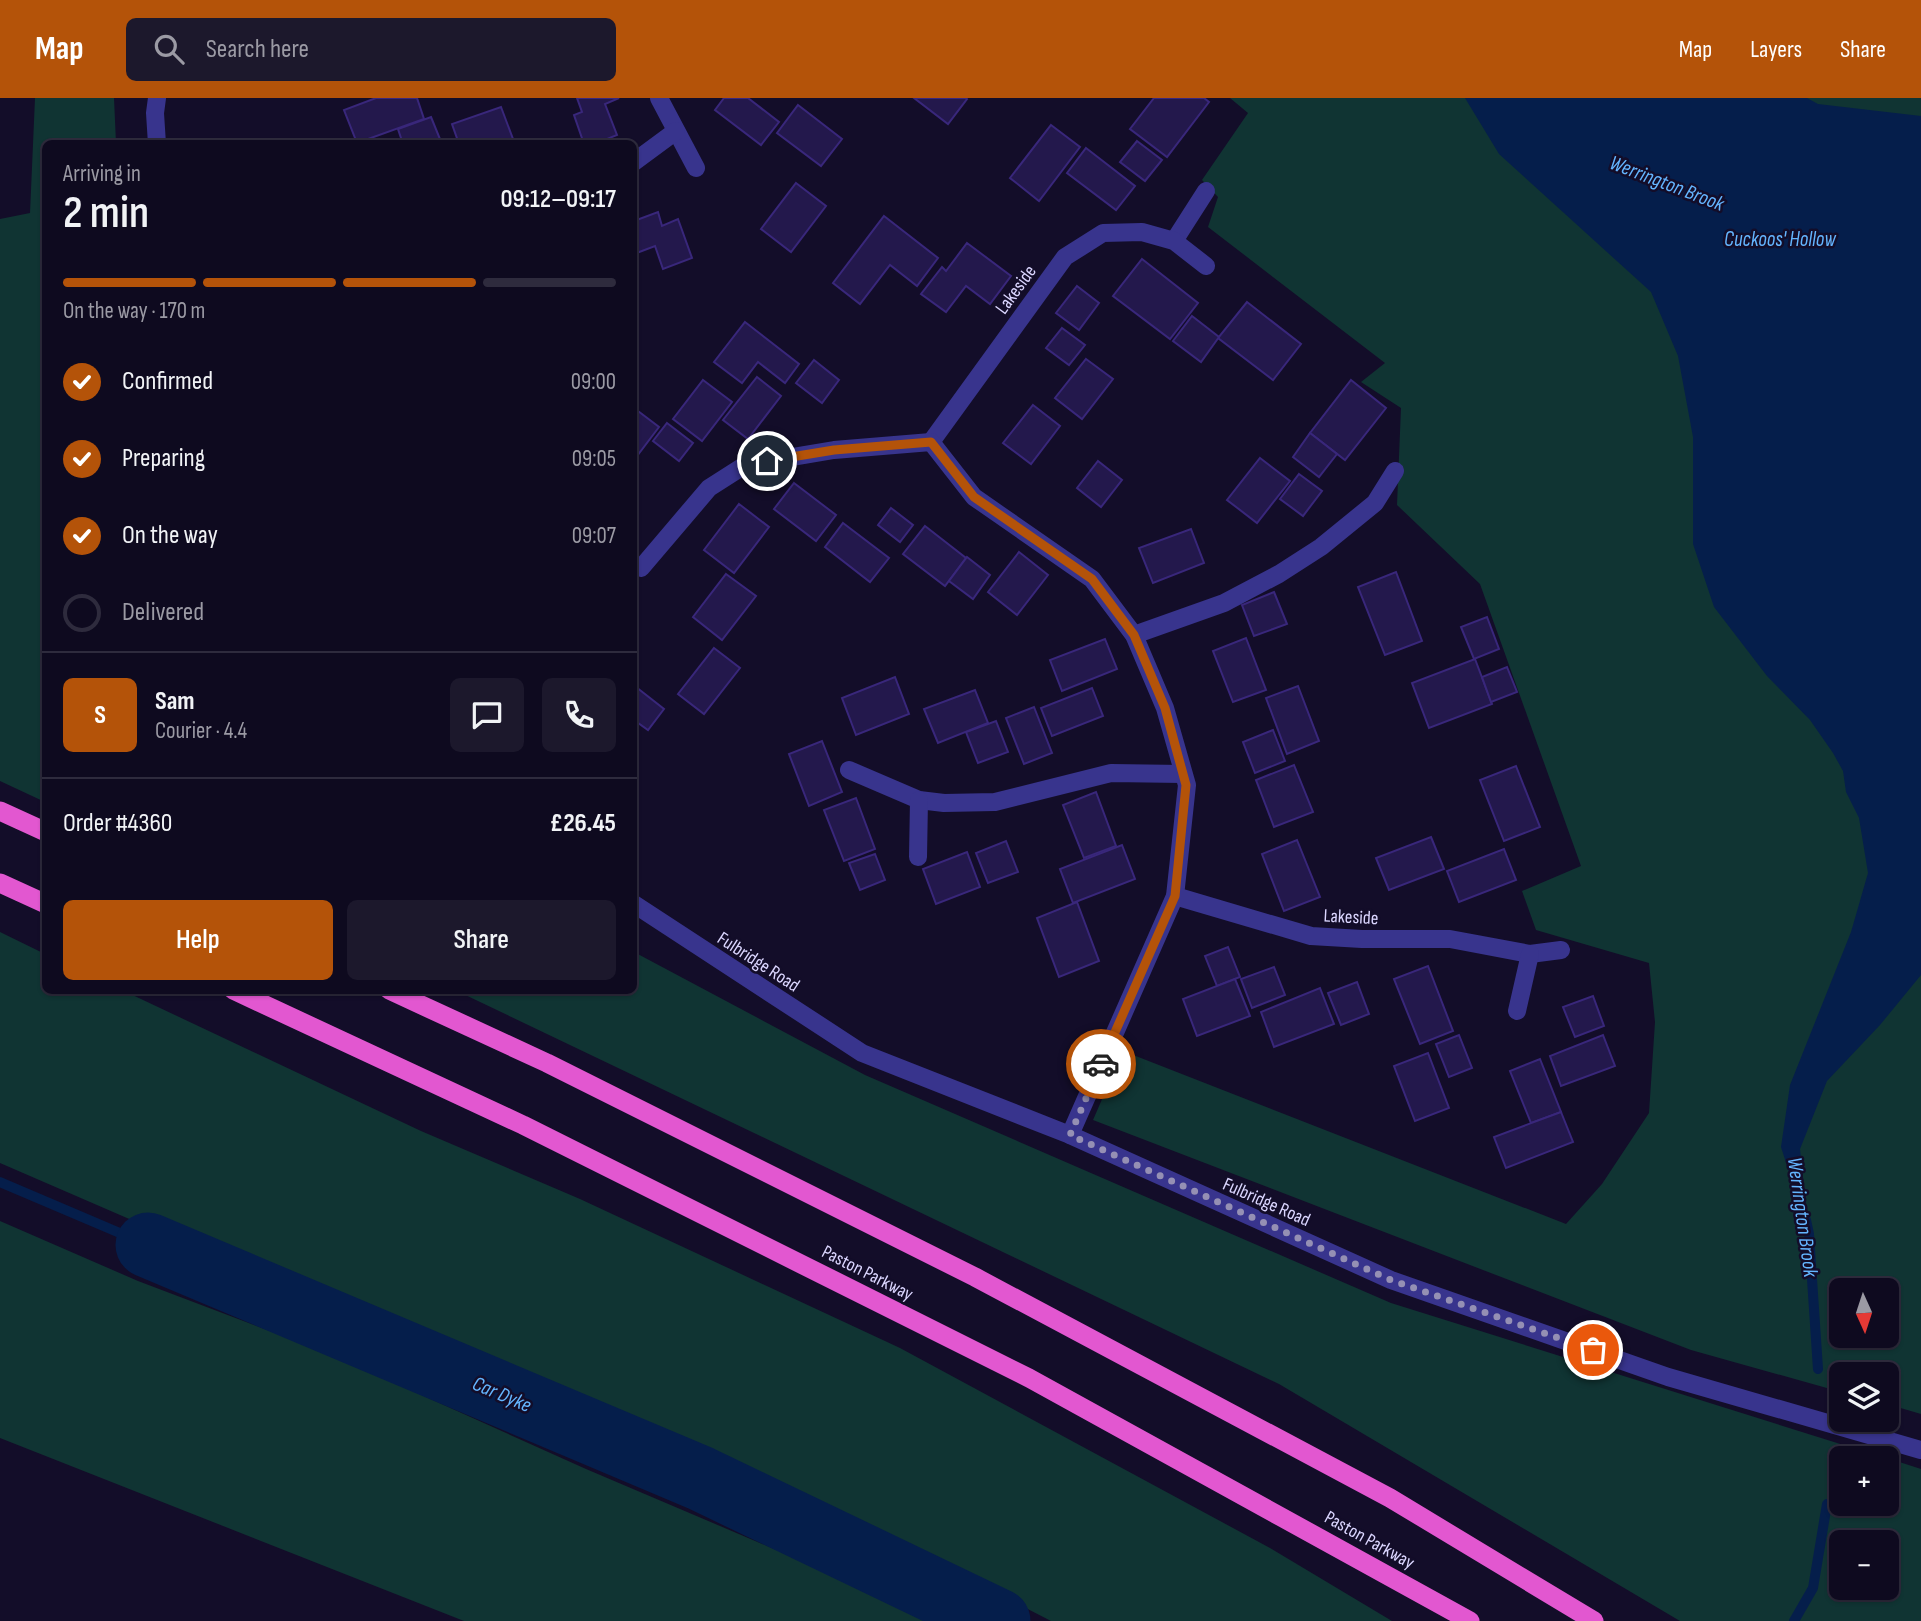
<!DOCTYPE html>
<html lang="en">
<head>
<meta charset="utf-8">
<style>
  body { margin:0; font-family:"Sofia Sans Condensed",sans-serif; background:#1c182c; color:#f1f3f6; height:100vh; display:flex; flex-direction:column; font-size:26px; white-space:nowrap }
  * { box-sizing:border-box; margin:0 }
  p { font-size:23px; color:#9b9aa4 }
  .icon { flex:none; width:38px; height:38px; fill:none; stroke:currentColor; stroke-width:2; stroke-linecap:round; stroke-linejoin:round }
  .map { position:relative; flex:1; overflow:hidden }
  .panel { position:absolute; left:42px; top:42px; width:595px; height:854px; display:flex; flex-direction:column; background:#0e0a1f; border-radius:10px; box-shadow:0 2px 5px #0004,0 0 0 2px #2e2b3d }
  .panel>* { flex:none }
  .needle { width:46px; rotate:177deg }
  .buttons { position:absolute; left:1829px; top:1180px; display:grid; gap:14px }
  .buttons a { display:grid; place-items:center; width:70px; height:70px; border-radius:10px; background:#0e0a1f; box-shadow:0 2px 5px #0004,0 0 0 2px #2e2b3d; font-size:35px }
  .pin { position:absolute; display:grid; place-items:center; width:60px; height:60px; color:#fff; margin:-30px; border:4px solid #fff; border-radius:50%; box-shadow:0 2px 7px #0007 }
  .courier { position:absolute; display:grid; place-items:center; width:70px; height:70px; margin:-35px; border:5px solid #b45309; border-radius:50%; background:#fff; color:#222; box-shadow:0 2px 9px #0007 }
  .headline em { font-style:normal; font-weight:600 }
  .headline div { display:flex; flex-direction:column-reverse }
  .headline { display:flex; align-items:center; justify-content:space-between; height:119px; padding:0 21px }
  h1 { font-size:46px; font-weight:600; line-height:52px }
  .bar { display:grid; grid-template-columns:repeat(4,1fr); gap:10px 7px; align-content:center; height:84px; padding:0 21px }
  .bar i { height:9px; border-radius:5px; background:#2e2b3d }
  .bar .active { background:#b45309 }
  .bar p { grid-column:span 4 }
  .line { display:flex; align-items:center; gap:18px; padding:0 21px; border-top:2px solid #2e2b3d }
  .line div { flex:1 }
  .round { display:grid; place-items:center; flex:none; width:74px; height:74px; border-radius:10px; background:#1c182c }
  ol { padding:0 21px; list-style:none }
  li { display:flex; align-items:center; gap:21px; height:77px }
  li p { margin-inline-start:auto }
  li .icon { padding:7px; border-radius:50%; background:#b45309; color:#fff; stroke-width:4 }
  li:last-child { color:#9b9aa4 }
  li i { width:38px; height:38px; border:4px solid #2e2b3d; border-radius:50% }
  .button { display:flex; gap:14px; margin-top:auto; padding:14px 21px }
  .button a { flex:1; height:80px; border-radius:10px; background:#b45309; color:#fff; font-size:28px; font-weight:600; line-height:80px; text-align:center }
  .button a+a { background:#1c182c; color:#f1f3f6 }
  header { display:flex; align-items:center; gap:42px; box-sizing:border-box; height:98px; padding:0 35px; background:#b45309; color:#fff }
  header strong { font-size:33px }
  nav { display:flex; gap:38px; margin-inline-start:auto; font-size:24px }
  .search { width:490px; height:63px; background:#1c182c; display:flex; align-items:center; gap:18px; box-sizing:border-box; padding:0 24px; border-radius:10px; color:#9b9aa4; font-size:26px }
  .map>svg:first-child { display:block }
  .green { fill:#103433; fill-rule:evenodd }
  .water { fill:#051e4b }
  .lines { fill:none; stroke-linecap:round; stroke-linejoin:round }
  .stream { stroke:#051e4b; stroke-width:10 }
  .river { stroke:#051e4b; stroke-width:65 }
  .building { fill:#23184c; stroke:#39277b; stroke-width:2 }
  .minor { stroke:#38348d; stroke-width:18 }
  .tertiary { stroke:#38348d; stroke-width:18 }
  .trunk { stroke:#e257d0; stroke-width:19 }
  .done { stroke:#9590b4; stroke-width:7; stroke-dasharray:0 12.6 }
  .route { stroke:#b45309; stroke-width:9 }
  .labels { text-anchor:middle; stroke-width:5; stroke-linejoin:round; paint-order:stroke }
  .street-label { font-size:19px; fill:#dbd6ff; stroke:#130d29 }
  .water-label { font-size:21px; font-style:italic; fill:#64b5ff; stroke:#130d29 }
</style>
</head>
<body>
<header>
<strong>Map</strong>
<div class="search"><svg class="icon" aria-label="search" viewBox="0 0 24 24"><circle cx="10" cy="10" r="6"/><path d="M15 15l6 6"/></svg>Search here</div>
<nav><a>Map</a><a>Layers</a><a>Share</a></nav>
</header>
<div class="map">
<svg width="1921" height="1523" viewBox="0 0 1921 1523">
  <rect width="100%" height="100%" fill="#130d29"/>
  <!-- green -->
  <g class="green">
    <path d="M35 0H114L116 45 46 46 45 704 0 683V121L30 115Z"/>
    <path d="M1230 0H1921V1316L1887 1306 1886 1276H1841V1294L1691 1252 1093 1022 1123 953 1566 1126 1602 1086 1649 1015 1655 924 1649 865 1536 832 1522 793 1581 768 1480 486 1397 407 1401 310 1361 284 1385 265 1208 129 1218 99 1202 82 1248 15ZM1841 1192H1886V1237H1841Z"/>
    <path d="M0 834 45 856 46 892 124 893 421 1033 580 1101 900 1250 1270 1450 1392 1523H1051L1018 1506 0 1065Z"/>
    <path d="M634 854 865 977 1391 1205 1885 1360H1841V1405H1886L1887 1360 1921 1371V1523H1680L1279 1286 457 893 634 892ZM1841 1444H1886V1489H1841Z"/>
    <path d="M0 1123 138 1183 328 1255 586 1371 847 1482 927 1523H464L0 1340Z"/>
  </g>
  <!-- water -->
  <path class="water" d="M1465 0H1807L1818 6 1921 18V877L1880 927 1827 983 1800 1051 1809 1136 1781 1049 1790 987 1851 834 1868 775 1859 720 1846 694 1843 673 1833 655 1810 622 1767 578 1714 509 1693 446V339L1678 258 1651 194 1499 56Z"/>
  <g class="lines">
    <!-- stream -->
    <g class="stream">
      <path d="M0 1084 148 1147"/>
      <path d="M1806 1122 1809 1136 1818 1271"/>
      <path d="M1794 1523 1813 1490 1827 1406"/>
    </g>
    <!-- river -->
    <path class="river" d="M148 1147 700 1380 998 1523"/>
  </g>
  <!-- building -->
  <g class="building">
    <path d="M376 0H417L424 21 357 45 344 12Z"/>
    <path d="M577 0H619L605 6 617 37 595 46H584L574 17 582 14Z"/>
    <path d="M724 0H748L779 24 761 47 715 12Z"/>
    <path d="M914 0H966L967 1 948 26Z"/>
    <path d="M1154 0H1204L1209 4 1167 59 1130 31Z"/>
    <path d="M798 7 842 41 821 68 777 35Z"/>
    <path d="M501 9 513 41 501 46H459L452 26Z"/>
    <path d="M431 19 442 46H403L398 31Z"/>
    <path d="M1051 27 1080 49 1039 103 1010 80Z"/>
    <path d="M1137 43 1162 62 1145 83 1120 64Z"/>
    <path d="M1086 50 1135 88 1116 112 1067 75Z"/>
    <path d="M796 85 826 108 791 154 761 131Z"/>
    <path d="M658 114 662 128 678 121 692 160 663 171 655 148 634 156V123Z"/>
    <path d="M884 118 938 160 917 188 890 167 860 206 833 185Z"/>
    <path d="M967 145 1011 178 990 206 966 188 946 214 921 196 942 169 946 173Z"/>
    <path d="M1142 161 1198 205 1170 241 1113 198Z"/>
    <path d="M1077 188 1099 205 1079 232 1056 215Z"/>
    <path d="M1247 204 1301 246 1273 282 1218 240Z"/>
    <path d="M1192 218 1219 239 1201 264 1173 243Z"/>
    <path d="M745 224 799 266 785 285 758 264 742 285 714 264Z"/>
    <path d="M1062 230 1085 247 1069 267 1046 250Z"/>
    <path d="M1086 261 1113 281 1082 321 1055 300Z"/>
    <path d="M814 262 839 282 822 305 796 285Z"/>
    <path d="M757 279 781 298 748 341 723 322Z"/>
    <path d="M703 282 732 304 702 343 673 321Z"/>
    <path d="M1351 282 1386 310 1345 362 1310 335Z"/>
    <path d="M1033 307 1060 328 1031 366 1003 345Z"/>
    <path d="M634 310 659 329 634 362Z"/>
    <path d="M667 325 693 345 679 363 653 343Z"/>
    <path d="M1310 335 1337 356 1319 379 1293 359Z"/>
    <path d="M1260 360 1290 383 1257 425 1227 402Z"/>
    <path d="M1098 363 1122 382 1101 409 1077 390Z"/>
    <path d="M1299 376 1322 393 1303 418 1280 401Z"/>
    <path d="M794 385 836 417 816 443 774 411Z"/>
    <path d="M739 406 769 429 734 475 704 452Z"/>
    <path d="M891 410 913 427 900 444 878 427Z"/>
    <path d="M843 425 889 460 870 484 825 449Z"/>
    <path d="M925 428 966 460 945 488 903 456Z"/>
    <path d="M1191 431 1204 465 1153 485 1139 450Z"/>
    <path d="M1019 454 1048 477 1017 517 988 494Z"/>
    <path d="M967 459 990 477 973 501 949 483Z"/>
    <path d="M1396 474 1422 543 1385 557 1358 489Z"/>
    <path d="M726 476 756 498 722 542 693 519Z"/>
    <path d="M1274 494 1287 526 1254 538 1242 507Z"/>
    <path d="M1487 519 1499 551 1474 561 1461 529Z"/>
    <path d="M1246 540 1266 592 1233 604 1213 553Z"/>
    <path d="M1105 541 1117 571 1062 593 1050 562Z"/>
    <path d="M714 550 740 570 704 616 678 596Z"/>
    <path d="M1475 561 1492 606 1429 630 1412 585Z"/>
    <path d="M1507 569 1517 594 1491 604 1482 579Z"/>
    <path d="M895 579 909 616 856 637 842 600Z"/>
    <path d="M1298 588 1319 643 1287 656 1266 600Z"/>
    <path d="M636 589 664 611 648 632 634 622V592Z"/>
    <path d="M1092 590 1103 618 1052 638 1041 610Z"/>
    <path d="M975 592 988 625 938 645 924 611Z"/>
    <path d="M1034 609 1052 655 1024 666 1006 620Z"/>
    <path d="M996 623 1008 654 978 665 966 634Z"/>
    <path d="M1273 632 1285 663 1255 675 1243 644Z"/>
    <path d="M822 643 842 694 809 708 789 656Z"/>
    <path d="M1294 667 1313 714 1274 729 1256 682Z"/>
    <path d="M1516 668 1540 729 1504 743 1480 682Z"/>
    <path d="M1096 694 1116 748 1084 760 1063 707Z"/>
    <path d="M856 700 875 751 844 763 824 712Z"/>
    <path d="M1431 739 1444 771 1389 792 1376 760Z"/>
    <path d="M1297 742 1320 799 1284 813 1262 756Z"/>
    <path d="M1006 743 1018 774 988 785 976 755Z"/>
    <path d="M1122 747 1135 781 1073 805 1060 771Z"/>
    <path d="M1504 751 1516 782 1459 804 1447 773Z"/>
    <path d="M967 754 980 789 936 806 923 771Z"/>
    <path d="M875 756 885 782 860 792 849 765Z"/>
    <path d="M1077 804 1099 863 1059 879 1037 820Z"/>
    <path d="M1228 849 1240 879 1217 888 1205 858Z"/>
    <path d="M1428 868 1453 933 1420 946 1394 881Z"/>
    <path d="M1274 869 1285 897 1252 910 1241 881Z"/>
    <path d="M1235 881 1250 918 1197 938 1183 901Z"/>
    <path d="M1357 884 1369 916 1341 927 1328 895Z"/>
    <path d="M1320 890 1334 926 1274 949 1261 914Z"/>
    <path d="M1593 898 1604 928 1575 939 1563 909Z"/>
    <path d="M1459 937 1472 970 1449 979 1436 946Z"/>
    <path d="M1603 937 1615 968 1561 988 1550 958Z"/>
    <path d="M1428 955 1449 1010 1415 1023 1394 968Z"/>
    <path d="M1540 961 1561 1014 1531 1025 1510 973Z"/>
    <path d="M1561 1014 1573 1044 1506 1070 1494 1039Z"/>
  </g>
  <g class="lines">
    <!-- minor -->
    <g class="minor">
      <path d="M659 0 696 70"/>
      <path d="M634 64 676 33"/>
      <path d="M1174 143 1206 93"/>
      <path d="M931 344 1065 159 1103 135 1142 134 1174 143 1206 168"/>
      <path d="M641 470 709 390 745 367 834 352 931 344 974 399 1092 481 1134 537 1165 610 1187 687 1175 798 1070 1037"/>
      <path d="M1134 537 1224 505 1279 476 1321 449 1375 405 1395 373"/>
      <path d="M849 672 919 702 944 705 995 704 1111 675 1183 676"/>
      <path d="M918 759 919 702"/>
      <path d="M1175 798 1311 838 1362 841H1450L1530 856 1561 852"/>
      <path d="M1517 913 1530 856"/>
    </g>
    <!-- tertiary -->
    <g class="tertiary">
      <path d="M157 46 155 15 157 0"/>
      <path d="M634 806 862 955 1070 1037 1391 1182 1668 1279 1921 1352"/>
    </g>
    <!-- trunk -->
    <g class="trunk">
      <path d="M0 713 46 734"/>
      <path d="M0 785 46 806"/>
      <path d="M233 892 523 1027 1029 1280 1470 1523"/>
      <path d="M389 892 547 965 975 1179 1390 1400 1594 1523"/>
    </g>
  </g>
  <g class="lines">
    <!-- done -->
    <path class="done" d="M1101 966 1070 1037 1391 1182 1593 1252"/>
    <!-- route -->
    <path class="route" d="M767 363 834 352 931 344 974 399 1092 481 1134 537 1165 610 1186 687 1175 798 1101 966"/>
  </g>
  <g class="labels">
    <!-- street labels -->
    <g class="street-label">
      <text transform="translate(1015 191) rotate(-54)" y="7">Lakeside</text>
      <text transform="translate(1351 818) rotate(3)" y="7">Lakeside</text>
      <text transform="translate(759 863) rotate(33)" y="7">Fulbridge Road</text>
      <text transform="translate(1267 1103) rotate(24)" y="7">Fulbridge Road</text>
      <text transform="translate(868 1174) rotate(27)" y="7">Paston Parkway</text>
      <text transform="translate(1370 1441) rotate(29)" y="7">Paston Parkway</text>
    </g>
    <!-- water labels -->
    <g class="water-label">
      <text transform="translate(1667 85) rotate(21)" y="7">Werrington Brook</text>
      <text x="1780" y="148">Cuckoos' Hollow</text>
      <text transform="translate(1803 1119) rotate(82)" y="7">Werrington Brook</text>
      <text transform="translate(502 1296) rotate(23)" y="7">Car Dyke</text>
    </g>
  </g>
</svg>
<div class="buttons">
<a><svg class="needle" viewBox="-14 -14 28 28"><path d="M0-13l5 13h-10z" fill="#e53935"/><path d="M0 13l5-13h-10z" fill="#9b9aa4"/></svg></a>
<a><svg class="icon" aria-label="layers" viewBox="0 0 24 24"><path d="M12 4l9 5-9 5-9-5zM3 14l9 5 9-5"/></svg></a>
<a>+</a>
<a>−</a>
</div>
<div class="pin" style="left:1593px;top:1252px;background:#ea580c"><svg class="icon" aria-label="bag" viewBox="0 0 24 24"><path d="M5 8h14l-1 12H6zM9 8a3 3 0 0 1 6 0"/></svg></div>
<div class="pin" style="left:767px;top:363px;background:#1f2937"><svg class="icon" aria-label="home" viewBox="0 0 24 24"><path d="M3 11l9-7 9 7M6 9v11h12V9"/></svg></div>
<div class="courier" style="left:1101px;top:966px"><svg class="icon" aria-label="car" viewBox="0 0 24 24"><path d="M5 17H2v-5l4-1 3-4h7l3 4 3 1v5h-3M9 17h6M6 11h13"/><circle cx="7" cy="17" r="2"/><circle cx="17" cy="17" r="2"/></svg></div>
<section class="panel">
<div class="headline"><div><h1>2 min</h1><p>Arriving in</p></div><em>09:12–09:17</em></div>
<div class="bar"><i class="active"></i><i class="active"></i><i class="active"></i><i></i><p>On the way · 170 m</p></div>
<ol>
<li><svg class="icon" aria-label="check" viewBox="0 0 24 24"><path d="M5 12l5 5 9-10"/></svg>Confirmed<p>09:00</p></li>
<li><svg class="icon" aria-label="check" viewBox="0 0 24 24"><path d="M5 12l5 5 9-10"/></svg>Preparing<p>09:05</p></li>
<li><svg class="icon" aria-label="check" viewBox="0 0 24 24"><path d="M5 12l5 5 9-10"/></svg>On the way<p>09:07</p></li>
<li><i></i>Delivered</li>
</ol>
<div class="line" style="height:126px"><b class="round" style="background:#b45309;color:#fff">S</b><div><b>Sam</b><p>Courier · 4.4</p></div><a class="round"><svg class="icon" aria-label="chat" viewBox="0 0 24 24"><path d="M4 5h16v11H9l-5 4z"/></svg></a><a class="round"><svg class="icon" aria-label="phone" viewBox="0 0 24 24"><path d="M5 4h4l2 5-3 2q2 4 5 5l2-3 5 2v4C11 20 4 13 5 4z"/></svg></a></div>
<div class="line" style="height:91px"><div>Order #4360</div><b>£26.45</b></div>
<div class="button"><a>Help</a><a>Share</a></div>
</section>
</div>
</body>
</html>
